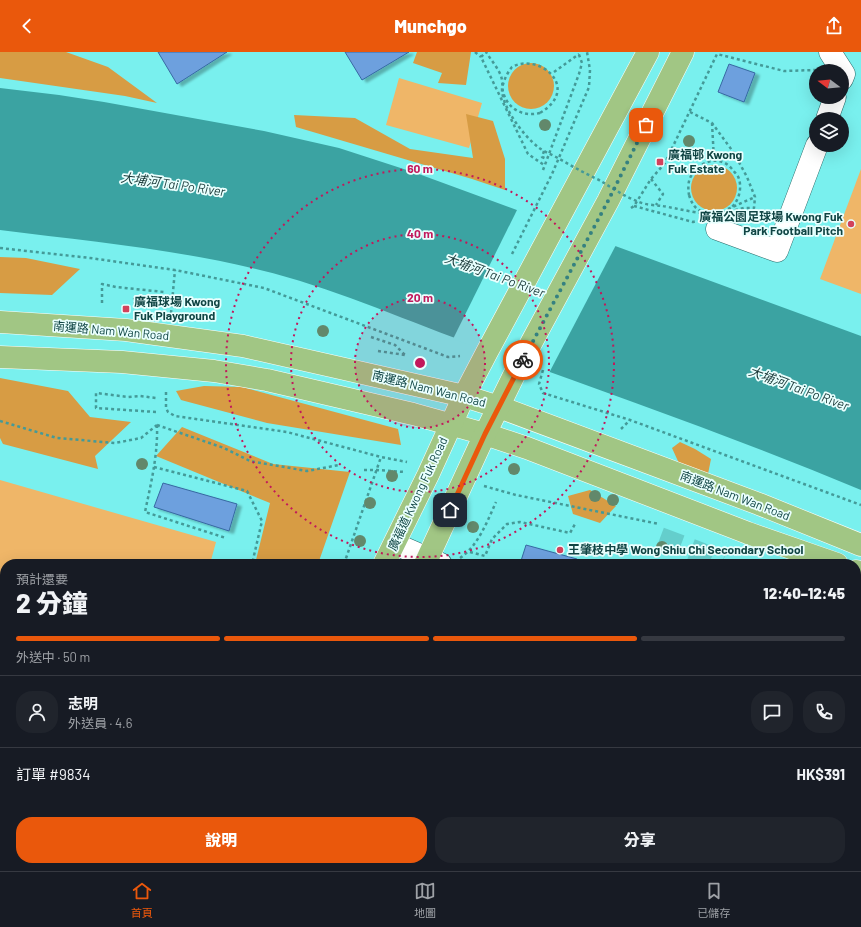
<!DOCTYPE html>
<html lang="zh-TW">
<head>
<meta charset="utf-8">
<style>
  body { margin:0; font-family:Barlow,"Noto Sans TC",sans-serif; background:#20242c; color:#f1f3f6; height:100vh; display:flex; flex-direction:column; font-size:15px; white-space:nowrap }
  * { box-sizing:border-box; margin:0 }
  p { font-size:13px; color:#9ea1a6 }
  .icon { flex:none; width:22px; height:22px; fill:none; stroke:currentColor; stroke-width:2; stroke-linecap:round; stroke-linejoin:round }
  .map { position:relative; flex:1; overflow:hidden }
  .side { position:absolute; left:0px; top:507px; width:861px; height:312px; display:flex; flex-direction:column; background:#171b24; border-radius:16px 16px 0 0; box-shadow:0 4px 16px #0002 }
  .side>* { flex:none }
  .needle { width:26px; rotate:286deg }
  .tools { position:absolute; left:809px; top:12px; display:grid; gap:8px }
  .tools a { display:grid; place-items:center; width:40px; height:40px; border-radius:50%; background:#171b24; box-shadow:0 4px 16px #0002; font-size:20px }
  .pin { position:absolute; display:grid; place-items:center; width:34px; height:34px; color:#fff; margin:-17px; border-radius:8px; box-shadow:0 2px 6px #0006 }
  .courier { position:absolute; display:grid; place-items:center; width:40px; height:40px; margin:-20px; border:3px solid #ea580c; border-radius:50%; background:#fff; color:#222; box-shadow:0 1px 5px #0007 }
  .summary em { font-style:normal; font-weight:800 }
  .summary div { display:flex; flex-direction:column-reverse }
  .summary { display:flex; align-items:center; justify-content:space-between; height:68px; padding:0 16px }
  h1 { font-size:26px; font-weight:800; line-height:30px }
  .bar { display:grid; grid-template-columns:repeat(4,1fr); gap:6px 4px; align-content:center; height:48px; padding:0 16px }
  .bar i { height:5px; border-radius:3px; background:#363941 }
  .bar .on { background:#ea580c }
  .bar p { grid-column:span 4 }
  .line { display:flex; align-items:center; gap:10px; padding:0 16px; border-top:1px solid #363941 }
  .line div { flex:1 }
  .round { display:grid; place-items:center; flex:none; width:42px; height:42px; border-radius:16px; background:#20242c }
  .primary-button { display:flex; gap:8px; margin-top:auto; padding:8px 16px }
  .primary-button a { flex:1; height:46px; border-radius:16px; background:#ea580c; color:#fff; font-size:16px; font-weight:800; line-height:46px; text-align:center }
  .primary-button a+a { background:#20242c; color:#f1f3f6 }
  header { display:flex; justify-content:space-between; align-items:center; height:52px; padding:0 16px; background:#ea580c; color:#fff; font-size:18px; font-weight:800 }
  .tabs { display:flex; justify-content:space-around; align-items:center; height:56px; border-top:1px solid #363941; background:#171b24; font-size:11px; color:#9ea1a6 }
  .tabs a { display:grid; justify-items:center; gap:2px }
  .tabs .on { color:#ea580c }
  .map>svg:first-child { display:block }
  .green { fill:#efb668 }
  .forest { fill:#d79c44 }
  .water { fill:#3ba3a2 }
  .pier { fill:#79f0ee }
  .building { fill:#6da0de; stroke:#3768a2; filter:url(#shadow) }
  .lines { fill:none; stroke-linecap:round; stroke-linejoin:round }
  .minor-tunnel { stroke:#64cecc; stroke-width:22; stroke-dasharray:22 11; stroke-linecap:butt }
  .minor-casing { stroke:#296968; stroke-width:23 }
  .major-casing { stroke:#fff; stroke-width:23 }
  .path { stroke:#449a98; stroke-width:2.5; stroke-dasharray:3 3; stroke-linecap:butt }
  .minor { stroke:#fff; stroke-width:22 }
  .major { stroke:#a1c684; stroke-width:22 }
  .path-bridge { stroke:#449a98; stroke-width:2.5; stroke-dasharray:3 3; stroke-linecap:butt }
  .tree { fill:#62886b }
  .done { stroke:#358180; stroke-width:4; stroke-dasharray:0 7.2 }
  .route { stroke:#ea580c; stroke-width:5 }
  .ring { fill:none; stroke:#c2185b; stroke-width:2; stroke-dasharray:2 4 }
  .poi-dot { fill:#d2425c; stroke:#eafffe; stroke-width:1.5 }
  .labels { text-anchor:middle; stroke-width:3.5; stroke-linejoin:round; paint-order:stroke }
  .poi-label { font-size:12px; font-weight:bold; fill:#104544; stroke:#eafffe; text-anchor:start }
  .street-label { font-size:12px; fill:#104544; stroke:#eafffe }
  .water-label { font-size:13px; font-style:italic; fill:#1c3c3b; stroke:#eafffe }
  .centre { fill:#c2185b; stroke:#eafffe; stroke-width:2 }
  .ring-label { font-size:12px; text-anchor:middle; font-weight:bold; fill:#c2185b; stroke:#eafffe; stroke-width:3.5; stroke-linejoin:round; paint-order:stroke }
</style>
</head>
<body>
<header><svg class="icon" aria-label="back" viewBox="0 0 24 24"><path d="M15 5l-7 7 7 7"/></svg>Munchgo<svg class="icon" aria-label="share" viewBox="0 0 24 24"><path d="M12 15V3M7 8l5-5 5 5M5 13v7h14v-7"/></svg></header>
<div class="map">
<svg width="861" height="819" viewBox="0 0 861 819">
  <defs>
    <filter id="shadow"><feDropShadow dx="4.5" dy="2.5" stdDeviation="1" flood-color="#0004"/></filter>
  </defs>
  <rect width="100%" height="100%" fill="#79f0ee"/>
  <!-- green -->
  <g class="green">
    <path d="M399 26 482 51 469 96 386 73Z"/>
    <path d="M861 117V242L820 227Z"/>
    <path d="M0 428 216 490 210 512H5V592L0 591Z"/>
  </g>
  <!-- forest -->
  <g class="forest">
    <path d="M0 0H66L108 15 157 51 125 44 0 26Z"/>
    <path d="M417 0H471L466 33 438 31 442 21 413 11Z"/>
    <circle cx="531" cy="34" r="23"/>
    <path d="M466 62 493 69 505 107V138L472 127 296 75 294 63 355 66 410 97 473 106Z"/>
    <circle cx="714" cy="136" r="23"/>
    <path d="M0 205 26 206 80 217 52 243 0 241Z"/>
    <path d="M0 326 68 339 90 365 131 370 95 404 98 417 3 392 0 386Z"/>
    <path d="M204 334 242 335 398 377 401 393 267 371 181 348 176 339Z"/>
    <path d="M182 375 273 412 350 420 318 512H255L270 451 156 404Z"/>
    <path d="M680 390 695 397 711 407 708 422 682 418 672 396Z"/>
    <path d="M590 438 616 454 600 471 573 462 568 444Z"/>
    <path d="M0 656 5 658V814H163L161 819H0Z"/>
    <path d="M861 707V819H259L266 814H856V710Z"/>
  </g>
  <!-- water -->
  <path class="water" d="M0 36 59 43 104 50 264 79 339 96 416 121 861 284V438C731 384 598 337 466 290 397 265 331 235 260 218 175 197 87 189 0 178Z"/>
  <!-- pier -->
  <path class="pier" d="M518 156 616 193 549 321 453 287Z"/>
  <!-- building -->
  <g class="building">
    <path d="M158 0H227L177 32Z"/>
    <path d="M345 0H409L362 28Z"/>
    <path d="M729 12 755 21 744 50 718 40Z"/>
    <path d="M163 431 237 452 229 479 154 455Z"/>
    <path d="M526 493 577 507 576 512H520Z"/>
  </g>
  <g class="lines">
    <!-- minor-tunnel -->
    <g class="minor-tunnel">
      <path d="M660 486 700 501 721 512"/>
      <path d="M856 565 861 567"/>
    </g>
    <defs>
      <g id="minor">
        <path d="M830 0 844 22 842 27"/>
        <path d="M827 67 835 45"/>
        <path d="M717 177 777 199 817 93"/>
        <path d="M395 492 441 512"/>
        <path d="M0 746 5 745"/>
      </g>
      <g id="major">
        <path d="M0 270 126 278 243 294 464 344 499 355 759 452 861 493"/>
        <path d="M0 305 122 310 214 319 267 328 413 362 485 382 527 396 748 481 837 512"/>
        <path d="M384 512 428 423 464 344 487 300 648 0"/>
        <path d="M425 512 485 382 516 319 608 149 683 0"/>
        <path d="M856 519 861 521"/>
        <path d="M230 819 240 814"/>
      </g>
    </defs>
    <!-- minor casing -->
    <use href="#minor" class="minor-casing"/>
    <!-- major casing -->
    <use href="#major" class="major-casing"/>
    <!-- path -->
    <g class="path">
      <path d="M475 0 481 5"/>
      <path d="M554 20 579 2"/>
      <path d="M690 60 712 71 734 101 747 125 755 145 754 156H744L732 159"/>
      <path d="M540 61C524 65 508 58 503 40 502 35 503 30 501 24 498 16 491 8 486 0L481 5 528 102 544 113"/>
      <path d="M712 71 714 108"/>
      <path d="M544 99 542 105 547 107"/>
      <path d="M543 118 579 22 582 11 578 0"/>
      <path d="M651 127 663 142 656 153"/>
      <path d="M689 143C692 152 695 157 703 160"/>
      <path d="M634 154 693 170 697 169"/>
      <path d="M631 156 634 154 651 127 665 111 717 2 784 19 816 18"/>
      <path d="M728 157 755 145"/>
      <path d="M0 196 90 206 175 218 264 236 448 305 460 304"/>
      <path d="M512 202 552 122 589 35 590 18 587 0"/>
      <path d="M102 251V232L116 235 164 240"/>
      <path d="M135 253 134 247 144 251 163 249"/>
      <path d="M171 261 175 218"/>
      <path d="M371 285 395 293 405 303"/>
      <path d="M378 299 405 303"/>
      <path d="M543 318 539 332 543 341 630 368 861 453"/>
      <path d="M166 340V356L168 360 175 364 287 380 381 405 407 410"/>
      <path d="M156 360 96 356V341L128 345 140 344 156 346"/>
      <path d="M0 369 57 386 115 391 141 386 157 373"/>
      <path d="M157 373 224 396 250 409 307 419 339 413"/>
      <path d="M157 373C158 403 151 431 145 460L226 486"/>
      <path d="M621 377 630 368"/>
      <path d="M154 415 247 439 262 469 252 512"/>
      <path d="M364 418H377L405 420"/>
      <path d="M484 434 516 443 659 472"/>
      <path d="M470 500 485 504 492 487 507 472 520 470 570 481 575 472"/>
      <path d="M460 506C478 494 487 470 496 450"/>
      <path d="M344 512 381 405"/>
      <path d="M856 545 861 547"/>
      <path d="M0 634 5 636"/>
      <path d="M0 799 5 802"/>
      <path d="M30 814 37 817 47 819"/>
      <path d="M79 819 85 814"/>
      <path d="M480 819 488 814"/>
    </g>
    <!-- minor -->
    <use href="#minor" class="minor"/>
    <!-- major -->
    <use href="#major" class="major"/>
    <!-- path-bridge -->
    <path class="path-bridge" d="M540 61C582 36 539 0 512 15 507 21 503 30 502 37 502 56 524 84 538 95 543 99 550 102 556 105 570 113 584 121 599 128 611 135 625 145 639 150 646 153 655 153 662 154 677 156 709 165 722 161 736 157 743 140 739 127 738 123 734 120 732 117 720 102 698 109 690 126 688 131 688 137 689 143"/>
  </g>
  <!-- trees -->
  <g class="tree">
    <circle cx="545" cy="73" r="6"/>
    <circle cx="689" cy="89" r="6"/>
    <circle cx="323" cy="279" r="6"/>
    <circle cx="142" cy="412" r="6"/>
    <circle cx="514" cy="417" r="6"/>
    <circle cx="392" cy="424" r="6"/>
    <circle cx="595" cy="444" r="6"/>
    <circle cx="613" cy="448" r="6"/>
    <circle cx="370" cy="451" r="6"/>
    <circle cx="473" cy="475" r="6"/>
    <circle cx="360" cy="489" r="6"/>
    <circle cx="662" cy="495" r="6"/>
  </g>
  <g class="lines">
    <!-- done -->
    <path class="done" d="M523 308 608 149 646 73"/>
    <!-- route -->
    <path class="route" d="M450 458 485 382 523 308"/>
  </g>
  <!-- distance rings -->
  <circle cx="420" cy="311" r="65" fill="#c2185b" fill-opacity=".12"/>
  <g class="ring">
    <circle cx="420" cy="311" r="65"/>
    <circle cx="420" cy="311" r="129"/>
    <circle cx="420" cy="311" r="194"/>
  </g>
  <!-- markers -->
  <g class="poi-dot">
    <rect x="656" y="106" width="8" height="8" rx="2"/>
    <circle cx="851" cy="172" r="4"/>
    <rect x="122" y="253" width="8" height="8" rx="2"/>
    <circle cx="560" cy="498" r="4"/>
  </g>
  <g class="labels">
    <!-- poi labels -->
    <g class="poi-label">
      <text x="668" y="107">廣福邨 Kwong<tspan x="668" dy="14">Fuk Estate</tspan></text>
      <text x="843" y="169" text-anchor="end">廣福公園足球場 Kwong Fuk<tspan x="843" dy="14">Park Football Pitch</tspan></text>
      <text x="134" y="254">廣福球場 Kwong<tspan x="134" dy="14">Fuk Playground</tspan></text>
      <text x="568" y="502">王肇枝中學 Wong Shiu Chi Secondary School</text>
    </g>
    <!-- street labels -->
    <g class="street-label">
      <text transform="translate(111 279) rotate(5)" y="4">南運路 Nam Wan Road</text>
      <text transform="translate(429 337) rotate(14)" y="4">南運路 Nam Wan Road</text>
      <text transform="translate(418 442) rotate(-65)" y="4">廣福道 Kwong Fuk Road</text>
      <text transform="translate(735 444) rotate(21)" y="4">南運路 Nam Wan Road</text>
    </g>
    <!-- water labels -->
    <g class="water-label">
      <text transform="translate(173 132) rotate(8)" y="5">大埔河 Tai Po River</text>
      <text transform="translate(495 223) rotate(20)" y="5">大埔河 Tai Po River</text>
      <text transform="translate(799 336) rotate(20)" y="5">大埔河 Tai Po River</text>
    </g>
  </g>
  <circle cx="420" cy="311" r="6" class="centre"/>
  <g class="ring-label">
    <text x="420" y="121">60 m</text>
    <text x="420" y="186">40 m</text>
    <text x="420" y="250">20 m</text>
  </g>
</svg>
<div class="tools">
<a><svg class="needle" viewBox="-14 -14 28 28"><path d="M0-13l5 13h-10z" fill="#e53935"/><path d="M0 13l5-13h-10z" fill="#9ea1a6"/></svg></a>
<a><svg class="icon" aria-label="layers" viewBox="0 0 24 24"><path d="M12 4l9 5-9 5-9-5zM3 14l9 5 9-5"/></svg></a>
</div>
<div class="pin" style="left:646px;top:73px;background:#ea580c"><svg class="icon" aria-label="bag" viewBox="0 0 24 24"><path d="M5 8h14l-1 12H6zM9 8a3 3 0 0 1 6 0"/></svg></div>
<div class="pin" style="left:450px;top:458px;background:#1f2937"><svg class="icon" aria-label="home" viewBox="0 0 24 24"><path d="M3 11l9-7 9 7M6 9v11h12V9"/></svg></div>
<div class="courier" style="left:523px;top:308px"><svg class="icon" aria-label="bike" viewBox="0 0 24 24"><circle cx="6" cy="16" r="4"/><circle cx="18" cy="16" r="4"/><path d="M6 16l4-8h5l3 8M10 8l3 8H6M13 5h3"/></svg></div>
<section class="side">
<div class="summary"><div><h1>2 分鐘</h1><p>預計還要</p></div><em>12:40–12:45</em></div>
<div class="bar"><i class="on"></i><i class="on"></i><i class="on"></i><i></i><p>外送中 · 50 m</p></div>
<div class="line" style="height:72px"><a class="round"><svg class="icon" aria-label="person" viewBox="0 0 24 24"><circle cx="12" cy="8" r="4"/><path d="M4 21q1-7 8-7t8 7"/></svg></a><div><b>志明</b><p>外送員 · 4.6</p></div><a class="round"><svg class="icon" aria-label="chat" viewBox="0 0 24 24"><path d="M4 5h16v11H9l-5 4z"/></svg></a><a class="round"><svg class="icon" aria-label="phone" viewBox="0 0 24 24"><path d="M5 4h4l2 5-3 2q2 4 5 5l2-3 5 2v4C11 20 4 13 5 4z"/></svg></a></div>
<div class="line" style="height:52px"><div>訂單 #9834</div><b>HK$391</b></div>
<div class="primary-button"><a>說明</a><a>分享</a></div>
</section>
</div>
<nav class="tabs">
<a class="on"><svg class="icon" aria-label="home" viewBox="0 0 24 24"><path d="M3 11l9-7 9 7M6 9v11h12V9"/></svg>首頁</a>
<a><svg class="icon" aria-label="map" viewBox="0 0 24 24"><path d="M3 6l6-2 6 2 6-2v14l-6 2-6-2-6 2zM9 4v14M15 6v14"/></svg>地圖</a>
<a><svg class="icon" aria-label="saved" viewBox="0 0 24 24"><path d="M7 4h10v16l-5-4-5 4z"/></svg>已儲存</a>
</nav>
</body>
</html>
